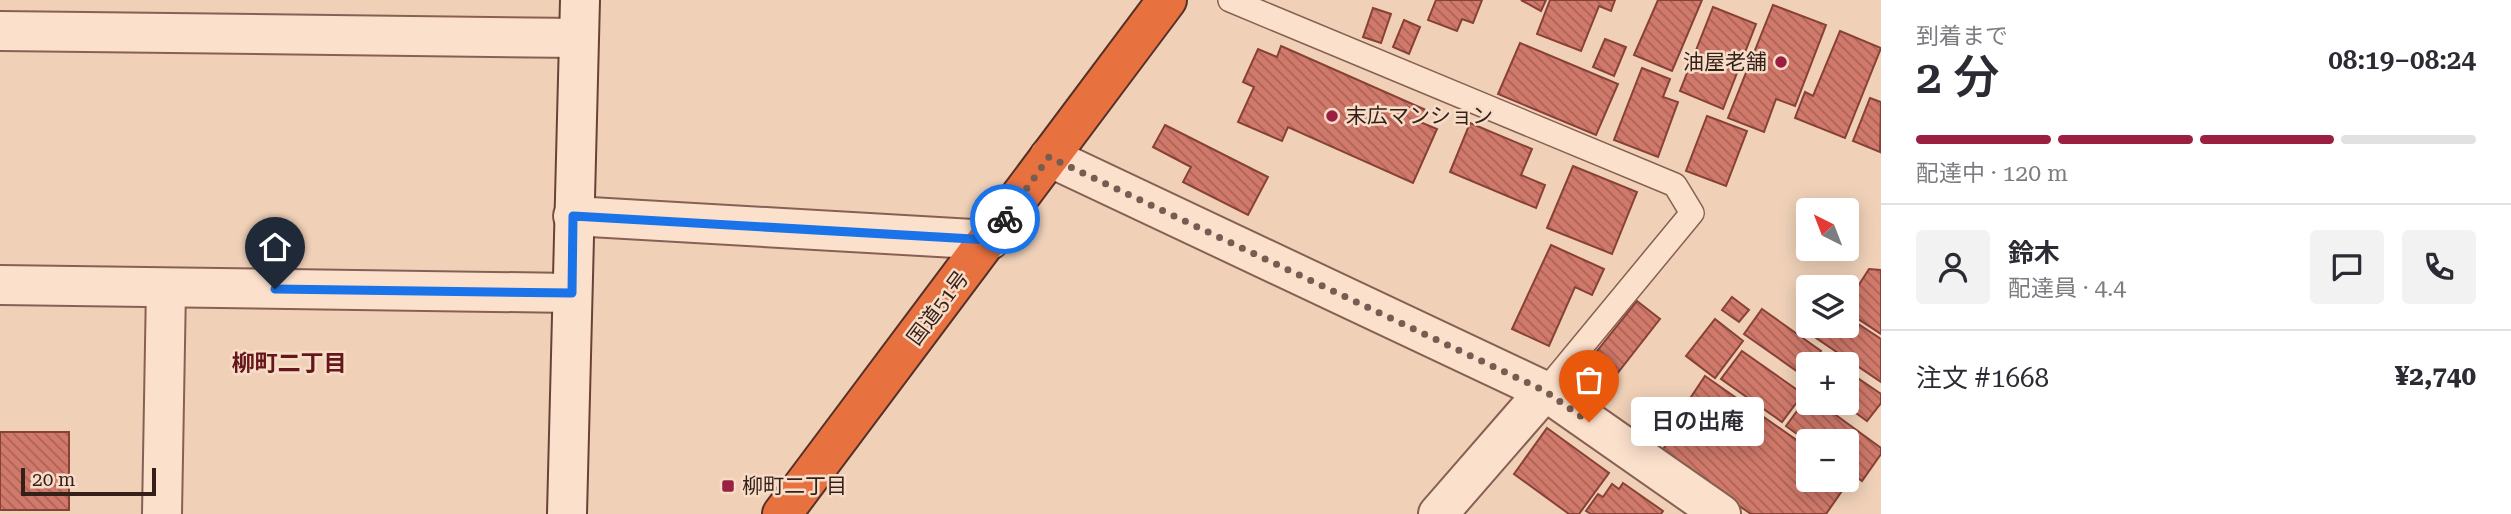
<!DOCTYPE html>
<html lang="ja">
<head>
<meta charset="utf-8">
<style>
  body { margin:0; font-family:"Roboto Serif","Noto Sans JP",serif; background:#f2f2f3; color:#2b2b33; height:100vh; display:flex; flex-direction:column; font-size:26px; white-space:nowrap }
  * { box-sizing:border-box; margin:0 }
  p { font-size:23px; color:#7c7c81 }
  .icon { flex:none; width:38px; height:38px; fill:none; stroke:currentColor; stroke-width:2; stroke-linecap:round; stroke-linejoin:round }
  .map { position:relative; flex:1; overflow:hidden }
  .panel { display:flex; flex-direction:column; background:#fff; width:630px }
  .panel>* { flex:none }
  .needle { width:46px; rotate:318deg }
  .fabs { position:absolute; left:1796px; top:198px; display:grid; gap:14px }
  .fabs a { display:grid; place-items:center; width:63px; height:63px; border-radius:7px; background:#fff; box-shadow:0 4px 18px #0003; font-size:35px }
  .scale { position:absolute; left:21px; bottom:18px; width:135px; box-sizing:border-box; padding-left:7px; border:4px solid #351f19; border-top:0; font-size:19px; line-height:24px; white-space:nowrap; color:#351f19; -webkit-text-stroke:5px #f7ddc8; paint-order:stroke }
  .pin { position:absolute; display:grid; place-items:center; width:60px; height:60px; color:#fff; margin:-72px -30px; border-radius:50% 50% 50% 0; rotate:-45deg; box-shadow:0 0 7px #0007 }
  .pin .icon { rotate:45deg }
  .courier { position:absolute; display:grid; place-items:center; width:70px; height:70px; margin:-35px; border:5px solid #1a73e8; border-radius:50%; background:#fff; color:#222; box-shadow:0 2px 9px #0007 }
  .bubble { position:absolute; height:49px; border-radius:7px; background:#fff; box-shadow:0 4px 18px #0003; font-size:23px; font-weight:600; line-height:49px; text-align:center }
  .summary em { font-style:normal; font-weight:600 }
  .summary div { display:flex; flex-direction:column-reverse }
  .summary { display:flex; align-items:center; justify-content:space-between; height:119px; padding:0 35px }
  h1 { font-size:46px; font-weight:600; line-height:52px }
  .bar { display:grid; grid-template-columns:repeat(4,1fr); gap:10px 7px; align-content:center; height:84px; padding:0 35px }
  .bar i { height:9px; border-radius:5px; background:#e1e1e2 }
  .bar .on { background:#9a1f41 }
  .bar p { grid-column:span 4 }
  .line { display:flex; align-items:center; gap:18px; padding:0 35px; border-top:2px solid #e1e1e2 }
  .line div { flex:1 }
  .round { display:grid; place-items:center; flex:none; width:74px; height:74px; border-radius:7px; background:#f2f2f3 }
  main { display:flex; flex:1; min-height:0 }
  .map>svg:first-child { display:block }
  .building { fill:url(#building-back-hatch); stroke:#884137; stroke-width:2 }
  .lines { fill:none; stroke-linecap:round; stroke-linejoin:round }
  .lane-casing { stroke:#876053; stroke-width:26 }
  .street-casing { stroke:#876053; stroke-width:42 }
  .secondary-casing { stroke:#684236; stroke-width:42 }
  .highway-casing { stroke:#543128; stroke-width:42 }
  .lane { stroke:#fbe0cc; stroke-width:23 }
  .street { stroke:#fbe0cc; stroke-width:38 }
  .secondary { stroke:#fbe0cc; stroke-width:38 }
  .highway { stroke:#e87140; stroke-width:38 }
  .done { stroke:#765d51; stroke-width:7; stroke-dasharray:0 12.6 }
  .route { stroke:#1a73e8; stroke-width:9 }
  .poi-dot { fill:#9a1f41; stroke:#f7ddc8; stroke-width:2.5 }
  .labels { text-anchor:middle; stroke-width:5; stroke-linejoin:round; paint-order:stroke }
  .poi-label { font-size:21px; fill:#351f19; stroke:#f7ddc8; text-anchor:start }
  .street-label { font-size:21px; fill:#351f19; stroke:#f7ddc8 }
  .neighbourhood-label { font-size:23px; font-weight:bold; fill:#64161a; stroke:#f7ddc8 }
</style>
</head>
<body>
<main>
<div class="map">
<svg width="1881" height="514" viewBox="0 0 1881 514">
  <defs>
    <pattern id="building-back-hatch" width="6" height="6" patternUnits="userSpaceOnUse" patternTransform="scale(1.75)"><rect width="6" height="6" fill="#d17a6b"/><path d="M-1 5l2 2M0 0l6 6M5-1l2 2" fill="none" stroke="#aa6357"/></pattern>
  </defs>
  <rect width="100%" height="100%" fill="#f0d1b8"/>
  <!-- building -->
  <g class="building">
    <path d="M1436 0H1482L1473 23 1462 19 1457 31 1428 20Z"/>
    <path d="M1521 0H1546L1541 11Z"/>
    <path d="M1550 0H1615L1611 11 1599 6 1581 51 1537 34Z"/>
    <path d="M1658 0H1702L1672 71 1634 55Z"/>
    <path d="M1773 5 1826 25 1795 106 1776 99 1764 132 1728 118Z"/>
    <path d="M1713 7 1756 24 1723 109 1680 91Z"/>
    <path d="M1373 8 1391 14 1381 43 1363 37Z"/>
    <path d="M1404 20 1420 27 1409 54 1393 47Z"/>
    <path d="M1840 31 1881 48 1845 138 1795 118 1805 92 1813 96Z"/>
    <path d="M1605 39 1626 47 1614 76 1593 67Z"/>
    <path d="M1520 43 1618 84 1596 135 1498 94Z"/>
    <path d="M1281 46 1426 110 1420 122 1437 129 1413 183 1288 127 1282 141 1238 122 1254 87 1243 82 1258 49 1277 57Z"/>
    <path d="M1642 68 1670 79 1663 97 1678 102 1658 157 1614 140Z"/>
    <path d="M1870 98 1881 102 1880 152 1853 141Z"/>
    <path d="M1707 116 1747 131 1726 186 1686 171Z"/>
    <path d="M1470 123 1532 149 1521 175 1545 185 1536 208 1450 172Z"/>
    <path d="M1165 125 1268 177 1248 215 1183 182 1191 167 1153 147Z"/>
    <path d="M1573 166 1637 192 1612 254 1547 228Z"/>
    <path d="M1551 245 1604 269 1592 295 1575 287 1549 346 1512 329Z"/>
    <path d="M1869 269 1881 270V334L1846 311V305Z"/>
    <path d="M1732 297 1749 310 1739 322 1722 310Z"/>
    <path d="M1637 301 1660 319 1598 398 1574 380Z"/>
    <path d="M1762 309 1821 351 1815 359 1822 364H1808V379L1744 334Z"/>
    <path d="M1846 316 1881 339V382L1816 338 1824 326H1846Z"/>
    <path d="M1715 319 1743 341 1715 378 1686 356Z"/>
    <path d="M1742 351 1803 394 1782 422 1721 379Z"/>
    <path d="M1846 370 1881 394V403L1867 421 1841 402H1846Z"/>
    <path d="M1705 376 1808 448V480H1846V474L1851 478 1826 514H1751L1661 452 1693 407 1687 403Z"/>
    <path d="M1808 396V402H1818L1881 448V454L1862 481 1846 469V441L1808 442 1786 426Z"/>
    <path d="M1655 411 1664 418 1646 441 1636 433Z"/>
    <path d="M1547 428 1609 473 1579 514H1569L1514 474Z"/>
    <rect x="0" y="432" width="69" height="78"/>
    <path d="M1623 483 1663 511 1661 514H1591L1586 511 1598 494 1603 497 1612 484 1619 489Z"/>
  </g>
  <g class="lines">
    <defs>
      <path id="lane" d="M1230 0 1675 185 1692 213 1545 391"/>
      <g id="street">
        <path d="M0 31 578 38"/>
        <path d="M1049 157 1545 391 1721 514"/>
        <path d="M573 216 990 240"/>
        <path d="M0 285 572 293"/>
        <path d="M162 514 166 288"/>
        <path d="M1438 514 1545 391"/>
      </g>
      <path id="secondary" d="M567 514 580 0"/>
      <path id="highway" d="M782 514 1167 0"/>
    </defs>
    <!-- lane casing -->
    <use href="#lane" class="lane-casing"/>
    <!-- street casing -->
    <use href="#street" class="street-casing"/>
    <!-- secondary casing -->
    <use href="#secondary" class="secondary-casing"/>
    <!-- highway casing -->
    <use href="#highway" class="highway-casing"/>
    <!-- lane -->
    <use href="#lane" class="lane"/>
    <!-- street -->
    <use href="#street" class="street"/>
    <!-- secondary -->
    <use href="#secondary" class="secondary"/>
    <!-- highway -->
    <use href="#highway" class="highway"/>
  </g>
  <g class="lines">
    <!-- done -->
    <path class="done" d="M1005 219 1049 157 1545 391 1589 422"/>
    <!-- route -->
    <path class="route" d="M275 289 572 293 573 216 990 240 1005 219"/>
  </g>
  <!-- markers -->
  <g class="poi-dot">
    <circle cx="1781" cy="62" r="7"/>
    <circle cx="1332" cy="116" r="7"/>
    <rect x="721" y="479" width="14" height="14" rx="3.5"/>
  </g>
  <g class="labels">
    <!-- poi labels -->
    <g class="poi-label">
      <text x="1767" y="69" text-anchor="end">油屋老舗</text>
      <text x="1346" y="123">末広マンション</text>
      <text x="742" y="493">柳町二丁目</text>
    </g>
    <!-- street labels -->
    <g class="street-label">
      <text transform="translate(938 308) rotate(-53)" y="7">国道51号</text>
    </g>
    <!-- neighbourhood labels -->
    <g class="neighbourhood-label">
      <text x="289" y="371">柳町二丁目</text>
    </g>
  </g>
</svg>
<div class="fabs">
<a><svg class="needle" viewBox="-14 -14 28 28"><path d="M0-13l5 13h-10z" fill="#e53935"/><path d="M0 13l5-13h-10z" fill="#7c7c81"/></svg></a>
<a><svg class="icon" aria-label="layers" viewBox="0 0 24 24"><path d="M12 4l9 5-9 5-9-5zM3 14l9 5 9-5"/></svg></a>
<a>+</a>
<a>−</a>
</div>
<div class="scale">20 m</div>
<div class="pin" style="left:1589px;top:422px;background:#ea580c"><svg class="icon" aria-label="bag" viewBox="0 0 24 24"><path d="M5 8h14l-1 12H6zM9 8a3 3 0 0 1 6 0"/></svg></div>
<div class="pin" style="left:275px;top:289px;background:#1f2937"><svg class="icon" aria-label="home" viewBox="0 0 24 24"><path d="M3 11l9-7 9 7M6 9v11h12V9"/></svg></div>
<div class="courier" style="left:1005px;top:219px"><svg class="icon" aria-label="bike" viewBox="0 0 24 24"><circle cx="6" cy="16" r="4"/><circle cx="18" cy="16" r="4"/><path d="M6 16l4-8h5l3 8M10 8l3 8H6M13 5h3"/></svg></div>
<div class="bubble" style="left:1631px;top:397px;width:133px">日の出庵</div>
</div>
<section class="panel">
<div class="summary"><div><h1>2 分</h1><p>到着まで</p></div><em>08:19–08:24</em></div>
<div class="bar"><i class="on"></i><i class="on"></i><i class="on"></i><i></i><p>配達中 · 120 m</p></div>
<div class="line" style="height:126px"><a class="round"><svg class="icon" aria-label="person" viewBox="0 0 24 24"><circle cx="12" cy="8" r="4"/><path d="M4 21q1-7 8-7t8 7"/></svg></a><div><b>鈴木</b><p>配達員 · 4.4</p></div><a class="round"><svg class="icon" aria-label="chat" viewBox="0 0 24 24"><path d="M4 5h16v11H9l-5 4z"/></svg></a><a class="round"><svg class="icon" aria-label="phone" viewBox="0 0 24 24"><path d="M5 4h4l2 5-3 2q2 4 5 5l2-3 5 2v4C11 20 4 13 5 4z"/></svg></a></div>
<div class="line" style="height:91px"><div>注文 #1668</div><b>¥2,740</b></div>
</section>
</main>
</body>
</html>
